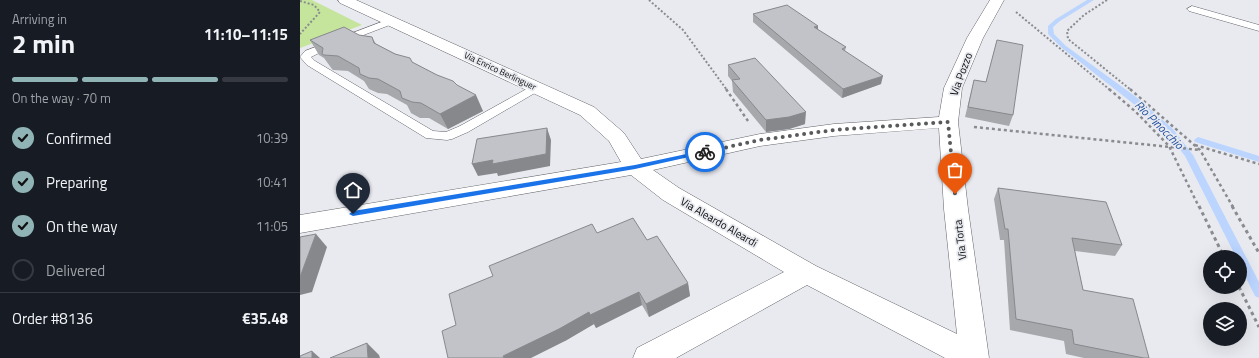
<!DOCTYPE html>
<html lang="en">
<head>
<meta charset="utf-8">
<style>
  body { margin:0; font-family:"Titillium Web",sans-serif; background:#20242c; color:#f1f3f6; height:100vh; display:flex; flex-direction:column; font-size:15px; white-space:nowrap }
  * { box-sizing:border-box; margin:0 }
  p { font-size:13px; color:#9ea1a6 }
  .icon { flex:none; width:22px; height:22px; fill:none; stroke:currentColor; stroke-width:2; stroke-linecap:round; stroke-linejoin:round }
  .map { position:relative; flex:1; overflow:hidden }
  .side { display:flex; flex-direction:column; background:#171b24; width:300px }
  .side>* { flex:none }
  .controls { position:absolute; left:903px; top:250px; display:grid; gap:8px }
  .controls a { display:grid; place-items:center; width:44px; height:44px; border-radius:50%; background:#171b24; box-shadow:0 4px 16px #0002; font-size:20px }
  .pin { position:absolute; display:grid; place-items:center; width:34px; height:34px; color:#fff; margin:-41px -17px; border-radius:50% 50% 50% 0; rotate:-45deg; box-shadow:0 0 4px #0007 }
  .pin .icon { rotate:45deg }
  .courier { position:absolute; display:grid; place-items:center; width:40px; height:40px; margin:-20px; border:3px solid #1a73e8; border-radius:50%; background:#fff; color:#222; box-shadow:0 1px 5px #0007 }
  .head em { font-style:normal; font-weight:700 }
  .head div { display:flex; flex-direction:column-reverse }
  .head { display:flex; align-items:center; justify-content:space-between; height:68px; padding:0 12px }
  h1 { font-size:26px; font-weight:700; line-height:30px }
  .bar { display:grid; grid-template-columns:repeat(4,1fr); gap:6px 4px; align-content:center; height:48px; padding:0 12px }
  .bar i { height:5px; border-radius:3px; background:#363941 }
  .bar .current { background:#90b4b5 }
  .bar p { grid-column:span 4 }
  .line { display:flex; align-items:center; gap:10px; padding:0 12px; border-top:1px solid #363941 }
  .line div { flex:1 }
  ol { padding:0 12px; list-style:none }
  li { display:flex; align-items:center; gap:12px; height:44px }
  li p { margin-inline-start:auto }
  li .icon { padding:4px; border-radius:50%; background:#90b4b5; color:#111; stroke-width:4 }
  li:last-child { color:#9ea1a6 }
  li i { width:22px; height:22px; border:2px solid #363941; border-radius:50% }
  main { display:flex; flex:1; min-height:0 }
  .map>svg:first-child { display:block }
  .green { fill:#c5e49c }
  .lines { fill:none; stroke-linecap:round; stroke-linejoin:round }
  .stream { fill:#bbd5ff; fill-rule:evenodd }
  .service-casing { stroke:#626469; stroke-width:1 }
  .minor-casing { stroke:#626469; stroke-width:1 }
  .path-far2 { stroke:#898b8e; stroke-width:2; stroke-dasharray:2 2; stroke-linecap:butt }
  .path-far1 { stroke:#898b8e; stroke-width:2.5; stroke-dasharray:3 3; stroke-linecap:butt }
  .path { stroke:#898b8e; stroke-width:3; stroke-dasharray:3.5 3.5; stroke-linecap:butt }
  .service { fill:#fff; fill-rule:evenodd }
  .minor { fill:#fff; fill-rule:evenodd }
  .wall { fill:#a6a8ac }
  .shaded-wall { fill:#87888c }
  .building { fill:#c1c3c8; stroke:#87888c }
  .route { fill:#1a73e8 }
  .done { stroke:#585a5c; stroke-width:4; stroke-dasharray:0 7.2 }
  .labels { text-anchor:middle; stroke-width:3.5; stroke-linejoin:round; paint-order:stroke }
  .far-street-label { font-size:9px; fill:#0b0c0d; stroke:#e8eaf0 }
  .street-label { font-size:11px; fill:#0b0c0d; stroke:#e8eaf0 }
  .water-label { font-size:12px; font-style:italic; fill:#22509f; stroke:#e8eaf0 }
</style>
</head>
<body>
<main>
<section class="side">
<div class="head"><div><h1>2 min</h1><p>Arriving in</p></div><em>11:10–11:15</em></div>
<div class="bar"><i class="current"></i><i class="current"></i><i class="current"></i><i></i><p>On the way · 70 m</p></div>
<ol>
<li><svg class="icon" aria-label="check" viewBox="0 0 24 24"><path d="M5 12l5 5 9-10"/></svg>Confirmed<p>10:39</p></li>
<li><svg class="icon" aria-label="check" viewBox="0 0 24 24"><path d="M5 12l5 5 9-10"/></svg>Preparing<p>10:41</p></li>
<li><svg class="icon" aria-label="check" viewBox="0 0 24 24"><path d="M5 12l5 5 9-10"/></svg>On the way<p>11:05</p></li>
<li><i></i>Delivered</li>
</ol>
<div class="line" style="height:52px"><div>Order #8136</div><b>€35.48</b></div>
</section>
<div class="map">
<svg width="959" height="358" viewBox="0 0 959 358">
  <rect width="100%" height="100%" fill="#e8eaf0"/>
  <!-- green -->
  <path class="green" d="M0 0H12L62 25 0 48Z"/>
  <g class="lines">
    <!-- stream -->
    <g class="stream">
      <path d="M787 0H794L760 21 753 27 754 34 766 46 836 97 873 129 893 155 959 282V298L955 296 940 266V257H936L885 156 867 133 830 101 762 48 748 34V26L756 19Z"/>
      <path d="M898 137 959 156V162L895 142 894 140Z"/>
    </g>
    <defs>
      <g id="service">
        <path d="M892 6 959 25V31L889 11 887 9Z"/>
        <path d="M92 18 95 19 97 21 95 23 27 49 11 57 15 61 133 131 146 132 160 126 232 86H240L242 88 240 90 168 132 152 139 147 140 126 138 7 65 0 57 5 51Z"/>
      </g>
      <path id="minor" d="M38 0H56L294 107 324 133 341 159 460 134 534 124 639 117 644 88 667 38 690 0H704L683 38 662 88 658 122 668 209 689 358H645L507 285 376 358H333L337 348 484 272 363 200 331 175 0 233V215L321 162 309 141 280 115 40 3ZM639 128 644 209 657 334 516 266 379 188 353 170 460 146 534 136Z"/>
    </defs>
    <!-- service casing -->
    <use href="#service" class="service-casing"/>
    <!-- minor casing -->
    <use href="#minor" class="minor-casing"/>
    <!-- path-far2 -->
    <g class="path-far2">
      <path d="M349 0 383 30 427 90"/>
      <path d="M807 0 784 15 767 31 768 39 831 90"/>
      <path d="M0 1 14 5 20 12 0 34"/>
      <path d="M716 12 810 90"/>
    </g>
    <!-- path-far1 -->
    <g class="path-far1">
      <path d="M426 89 448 121"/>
      <path d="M809 89 836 112 869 146 899 207"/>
      <path d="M830 89 900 150 933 207"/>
      <path d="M674 127 900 150"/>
      <path d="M895 145 959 164"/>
    </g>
    <!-- path -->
    <g class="path">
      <path d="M899 206 924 257"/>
      <path d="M932 206 959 253"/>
      <path d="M939 287 959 327"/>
    </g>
    <!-- service -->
    <use href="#service" class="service"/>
    <!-- minor -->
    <use href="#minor" class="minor"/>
  </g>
  <!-- wall -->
  <g class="wall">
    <path d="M453 14 518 26V30L546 47 545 51 581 84 542 98 453 22Z"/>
    <path d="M59 35 72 37 76 44 157 85 183 111 148 129 129 118H120L111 113 107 105 87 94 78 93 69 89 64 81 48 71 33 70 32 69 24 58 19 55 10 40Z"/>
    <path d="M697 40 713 115 709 126 665 117 674 80 686 82Z"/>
    <path d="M428 65 505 124 489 129 466 132 433 92 432 81 428 76Z"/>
    <path d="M698 188 822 245 815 256 775 251 783 290 849 358H784L766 354 764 341 710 330 704 240H700L694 199Z"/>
    <path d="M297 233 388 283 390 296 349 317 342 305 296 328 294 324 265 341 156 325Z"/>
  </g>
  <!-- shaded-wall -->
  <g class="shaded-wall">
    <path d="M518 26V34L514 27Z"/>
    <path d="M583 76 581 84 542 98 543 89Z"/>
    <path d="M176 95 183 111 148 129 140 114Z"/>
    <path d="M506 112 505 124 489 129 466 132V120Z"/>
    <path d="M247 128 251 140 250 166 198 176 197 173 178 176 172 164Z"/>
    <path d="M16 234 27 247 12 292 0 295V277Z"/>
    <path d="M388 283 390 296 349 317 346 304Z"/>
    <path d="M339 292 342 305 296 328 290 315Z"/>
    <path d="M289 312 294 324 265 341 231 358H204L203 356Z"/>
    <path d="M67 343 79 355 80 358H68Z"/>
    <path d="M12 351 20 358H12Z"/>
  </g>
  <!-- building -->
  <g class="building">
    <path d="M487 5 518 26 514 27 546 47 542 49 583 76 543 89 453 14Z"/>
    <path d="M44 27 59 35 72 37 74 43 95 54 110 58 112 62 137 75 153 81 157 85 176 95 140 114 121 103 112 102 102 98 100 91 78 79 69 78 60 74 59 68 38 56 24 55 22 54 23 48 10 40Z"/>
    <path d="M697 40 723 45 713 115 668 107 674 80 686 82Z"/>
    <path d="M455 58 506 112 489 117 466 120 432 80 440 79 428 65Z"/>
    <path d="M247 128 246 154 192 164 193 160 172 164 177 139Z"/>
    <path d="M698 188 806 202 822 245 772 238 783 290 833 299 849 358H844L774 344 772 330 716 319 708 229H705Z"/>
    <path d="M333 218 347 240 357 236 388 283 346 304 339 292 290 315 289 312 259 329 203 356 204 358H148L142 331 156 325 149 294 193 276 189 266 292 224 297 233Z"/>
    <path d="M16 234 0 277V237Z"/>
    <path d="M67 343 68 358H30Z"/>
    <path d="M12 351V358H0V356Z"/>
  </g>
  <!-- route -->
  <path class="route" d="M405 150 408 152 407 153 335 169 53 216 49 214 53 211 335 165Z"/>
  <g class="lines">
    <!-- done -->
    <path class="done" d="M405 152 460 140 534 130 648 122 655 194"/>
  </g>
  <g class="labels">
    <!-- far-street labels -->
    <g class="far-street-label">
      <text transform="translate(200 71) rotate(25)" y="3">Via Enrico Berlinguer</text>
    </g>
    <!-- street labels -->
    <g class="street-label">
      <text transform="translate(661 74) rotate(-70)" y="4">Via Pozzo</text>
      <text transform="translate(419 222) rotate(30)" y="4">Via Aleardo Aleardi</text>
      <text transform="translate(660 240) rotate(-97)" y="4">Via Torta</text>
    </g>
    <!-- water labels -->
    <g class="water-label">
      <text transform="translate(859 125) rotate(45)" y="4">Rio Pinocchio</text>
    </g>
  </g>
</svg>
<div class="controls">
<a><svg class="icon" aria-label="locate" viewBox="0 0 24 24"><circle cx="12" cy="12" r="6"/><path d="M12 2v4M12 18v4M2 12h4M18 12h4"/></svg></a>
<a><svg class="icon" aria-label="layers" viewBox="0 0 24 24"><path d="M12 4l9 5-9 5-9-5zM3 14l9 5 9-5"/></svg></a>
</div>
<div class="pin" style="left:655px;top:194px;background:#ea580c"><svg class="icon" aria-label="bag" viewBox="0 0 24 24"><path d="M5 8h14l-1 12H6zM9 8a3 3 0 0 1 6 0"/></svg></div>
<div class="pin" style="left:53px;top:214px;background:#1f2937"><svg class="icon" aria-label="home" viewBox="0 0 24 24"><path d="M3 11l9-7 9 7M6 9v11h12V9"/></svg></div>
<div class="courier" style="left:405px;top:152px"><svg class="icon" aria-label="bike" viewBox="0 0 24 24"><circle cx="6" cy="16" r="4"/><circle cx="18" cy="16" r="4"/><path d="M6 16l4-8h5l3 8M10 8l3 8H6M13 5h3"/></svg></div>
</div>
</main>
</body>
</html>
